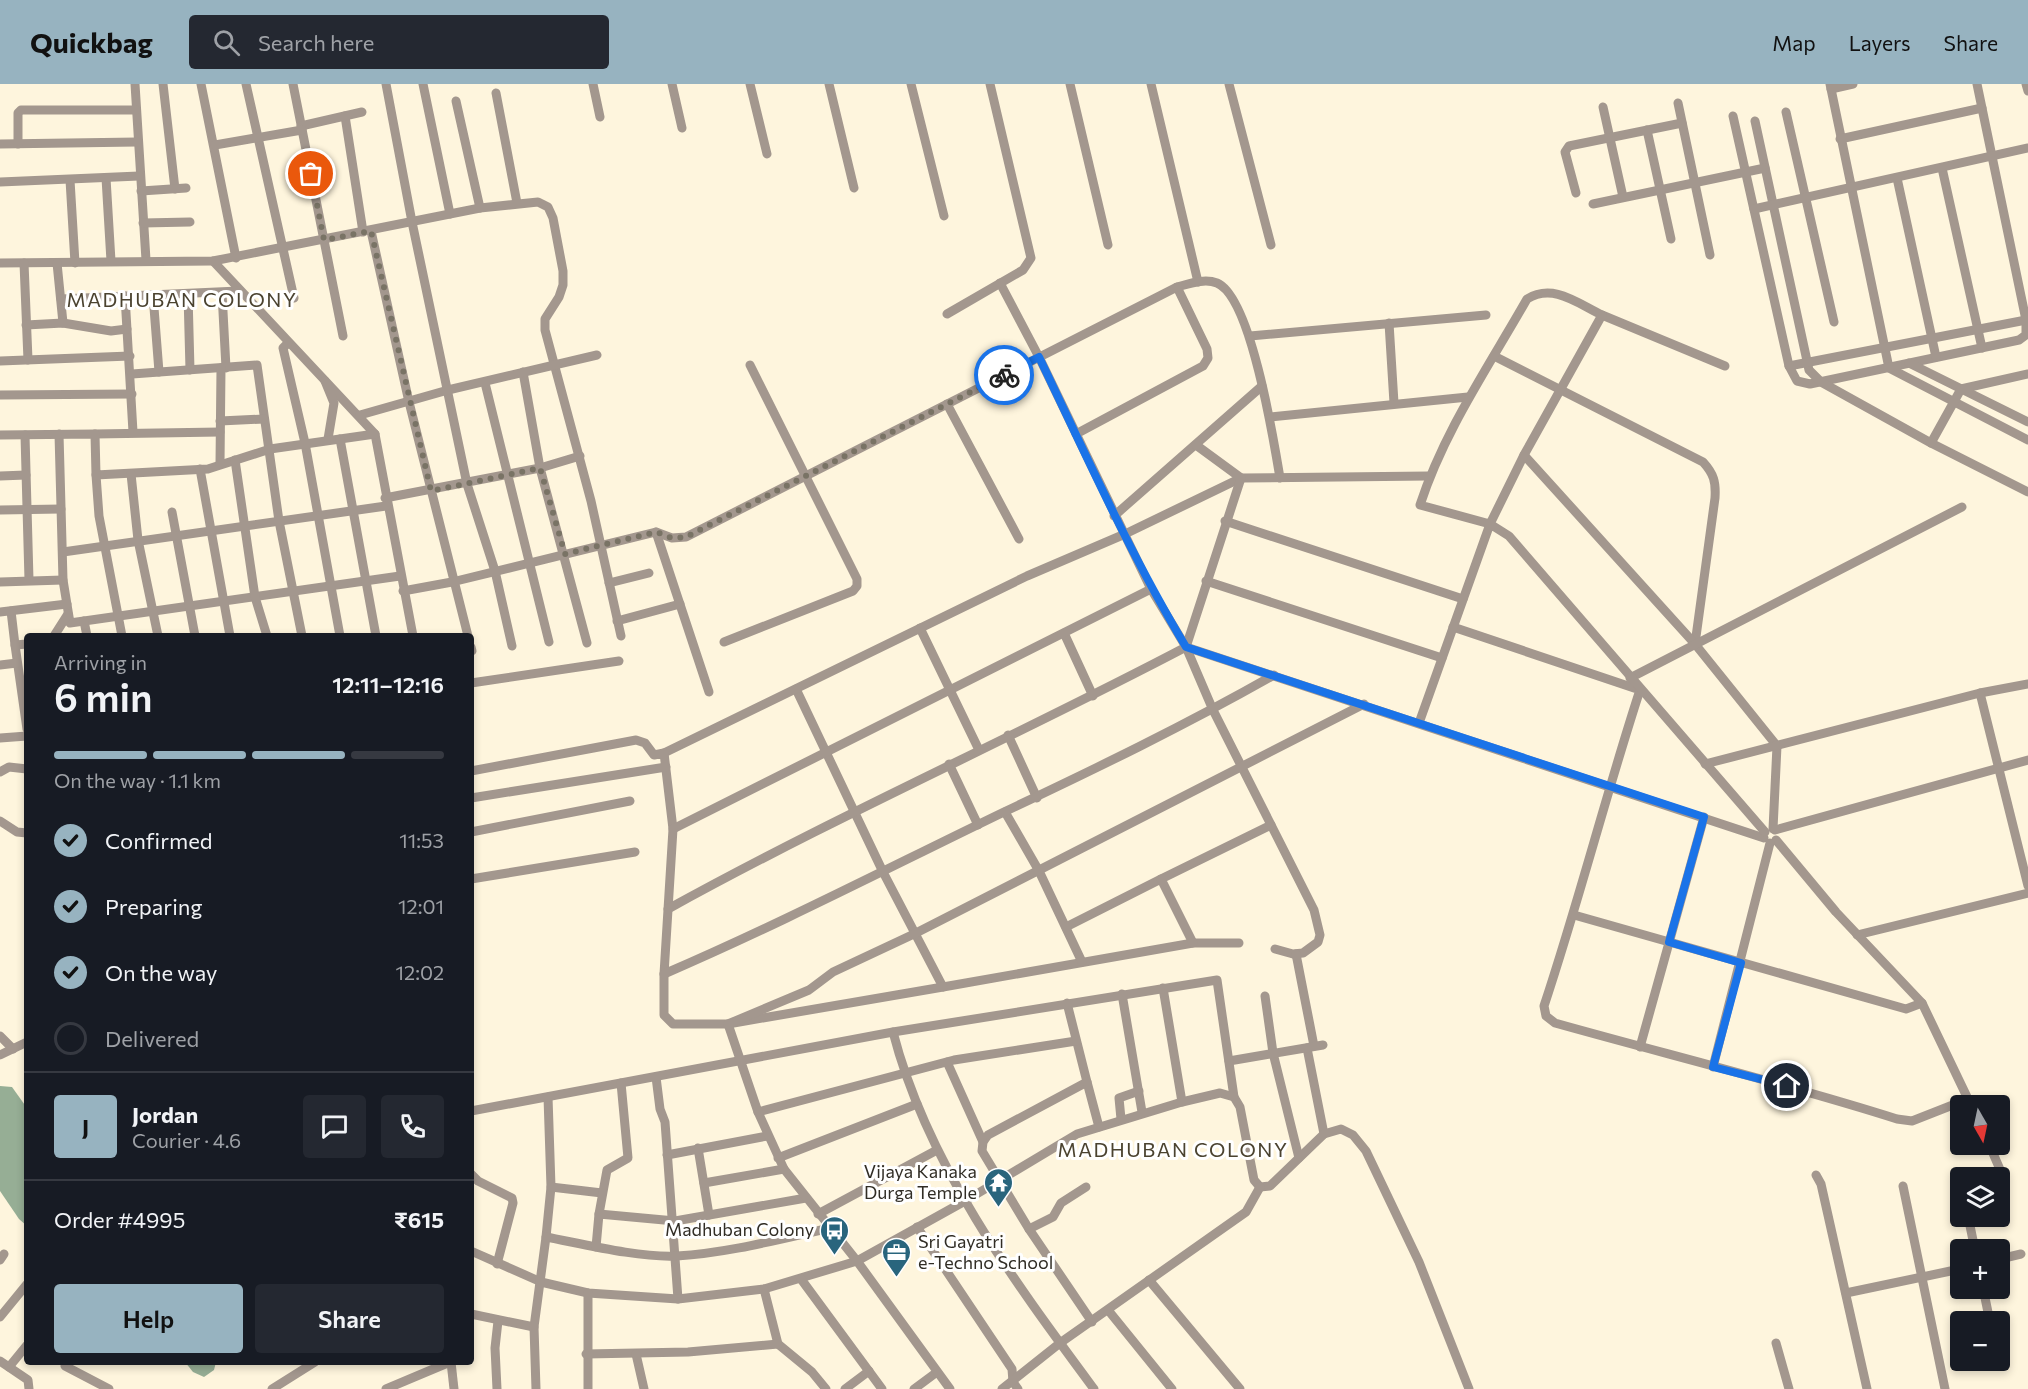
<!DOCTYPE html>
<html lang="en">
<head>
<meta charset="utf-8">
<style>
  body { margin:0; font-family:Commissioner,sans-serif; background:#242831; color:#f1f3f6; height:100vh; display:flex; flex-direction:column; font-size:22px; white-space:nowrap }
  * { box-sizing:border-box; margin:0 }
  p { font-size:20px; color:#9ea1a6 }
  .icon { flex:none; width:33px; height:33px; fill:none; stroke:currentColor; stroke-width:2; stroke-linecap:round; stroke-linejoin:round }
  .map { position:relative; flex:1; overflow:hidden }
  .details { position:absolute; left:24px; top:549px; width:450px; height:732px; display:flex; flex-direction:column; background:#171b24; border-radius:6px; box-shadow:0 3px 9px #0003 }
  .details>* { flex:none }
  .needle { width:39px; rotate:171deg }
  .tools { position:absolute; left:1950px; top:1011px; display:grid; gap:12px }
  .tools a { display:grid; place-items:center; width:60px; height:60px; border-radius:6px; background:#171b24; box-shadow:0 3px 9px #0003; font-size:30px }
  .pin { position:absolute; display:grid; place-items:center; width:51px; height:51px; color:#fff; margin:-26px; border:3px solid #fff; border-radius:50%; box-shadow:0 2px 6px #0007 }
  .courier { position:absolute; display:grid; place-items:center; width:60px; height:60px; margin:-30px; border:4px solid #1a73e8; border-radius:50%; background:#fff; color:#222; box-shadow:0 2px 8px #0007 }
  .head em { font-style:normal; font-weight:600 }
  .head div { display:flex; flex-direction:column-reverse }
  .head { display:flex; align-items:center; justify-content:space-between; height:102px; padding:0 30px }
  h1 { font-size:39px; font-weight:600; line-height:45px }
  .bar { display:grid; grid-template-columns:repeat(4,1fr); gap:9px 6px; align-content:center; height:72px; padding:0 30px }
  .bar i { height:8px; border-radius:4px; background:#363941 }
  .bar .selected { background:#97b3c0 }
  .bar p { grid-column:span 4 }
  .line { display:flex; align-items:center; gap:15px; padding:0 30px; border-top:2px solid #363941 }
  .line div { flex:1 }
  .round { display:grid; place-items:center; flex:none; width:63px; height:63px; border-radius:6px; background:#242831 }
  ol { padding:0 30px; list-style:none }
  li { display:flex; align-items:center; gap:18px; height:66px }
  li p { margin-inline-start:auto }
  li .icon { padding:6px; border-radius:50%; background:#97b3c0; color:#111; stroke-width:4 }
  li:last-child { color:#9ea1a6 }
  li i { width:33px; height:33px; border:3px solid #363941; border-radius:50% }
  .primary-button { display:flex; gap:12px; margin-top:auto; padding:12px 30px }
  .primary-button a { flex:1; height:69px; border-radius:6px; background:#97b3c0; color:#111; font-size:24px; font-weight:600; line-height:69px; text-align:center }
  .primary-button a+a { background:#242831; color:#f1f3f6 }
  header { display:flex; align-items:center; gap:36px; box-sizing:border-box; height:84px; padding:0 30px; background:#97b3c0; color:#111 }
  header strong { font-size:28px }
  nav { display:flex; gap:33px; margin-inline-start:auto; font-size:21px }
  .search { width:420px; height:54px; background:#242831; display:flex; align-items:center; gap:15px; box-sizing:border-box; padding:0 21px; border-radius:6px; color:#9ea1a6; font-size:22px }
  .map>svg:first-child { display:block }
  .water { fill:#96ae95 }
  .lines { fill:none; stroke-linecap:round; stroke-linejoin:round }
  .minor { stroke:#a3978e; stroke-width:9 }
  .done { stroke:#797365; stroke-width:6; stroke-dasharray:0 10.8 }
  .route { stroke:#1a73e8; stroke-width:8 }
  .labels { text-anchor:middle; stroke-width:6; stroke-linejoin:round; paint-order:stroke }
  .poi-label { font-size:18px; fill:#312d25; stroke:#fff; text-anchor:end }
  .neighbourhood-label { font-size:20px; letter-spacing:1.5px; fill:#4b4330; stroke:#fff }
</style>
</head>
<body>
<header>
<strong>Quickbag</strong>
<div class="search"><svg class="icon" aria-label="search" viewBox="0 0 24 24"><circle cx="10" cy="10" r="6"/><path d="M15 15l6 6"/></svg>Search here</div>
<nav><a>Map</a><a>Layers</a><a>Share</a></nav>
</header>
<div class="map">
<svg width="2028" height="1305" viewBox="0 0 2028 1305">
  <rect width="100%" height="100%" fill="#fef5dd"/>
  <!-- water -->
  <g class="water">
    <path d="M0 1002 12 1003 27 1024V1142L19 1135 0 1107Z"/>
    <path d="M185 1278H216L214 1286 204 1293 193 1288Z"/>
  </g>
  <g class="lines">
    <!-- minor -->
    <g class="minor">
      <path d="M135 0 146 176"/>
      <path d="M163 0 175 105"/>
      <path d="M201 0 236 174"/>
      <path d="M246 0 294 214"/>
      <path d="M293 0 343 252"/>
      <path d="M386 0 412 138 467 400 495 487 512 562"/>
      <path d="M423 0 450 130"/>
      <path d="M593 0 600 33"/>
      <path d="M672 0 682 44"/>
      <path d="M750 0 767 70"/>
      <path d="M829 0 854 104"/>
      <path d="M911 0 944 132"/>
      <path d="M1070 0 1108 161"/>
      <path d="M1151 0 1198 198"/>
      <path d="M1229 0 1271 161"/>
      <path d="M1830 0 1889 284 2028 356"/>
      <path d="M2026 0 2028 7"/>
      <path d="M1831 5 1853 0"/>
      <path d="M496 9 517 119"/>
      <path d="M456 17 480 124"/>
      <path d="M1678 19 1710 171"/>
      <path d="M1603 23 1623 113"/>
      <path d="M1786 28 1834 238"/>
      <path d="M345 32 363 148"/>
      <path d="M1733 32 1789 282 1797 297 1810 300 2019 256 2026 251V236L1977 0"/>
      <path d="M1755 37 1809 286 1821 298 1931 359 2028 408"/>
      <path d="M301 42 362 28"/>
      <path d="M1647 46 1671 155"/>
      <path d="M1840 55 1982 24"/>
      <path d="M0 60 137 58"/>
      <path d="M18 60V29L21 26H136"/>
      <path d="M215 61 302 46"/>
      <path d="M1942 84 1982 264"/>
      <path d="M106 94 111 177"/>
      <path d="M1897 94 1936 273"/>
      <path d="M70 96 75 179"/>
      <path d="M0 98 139 92"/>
      <path d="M141 107 186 104"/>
      <path d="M1576 109 1565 68 1569 62 1682 39"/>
      <path d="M1593 120 1765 84"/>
      <path d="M1754 125 2028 64"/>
      <path d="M143 139 190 138"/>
      <path d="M371 147 409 318 468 552"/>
      <path d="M213 177 375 350 413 552"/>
      <path d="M0 179 213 177 480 124 538 118 548 123 553 134 563 187V201L559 213 545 235V246L591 417 621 552"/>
      <path d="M24 179 28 276"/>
      <path d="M57 179 63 239"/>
      <path d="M1000 199 1039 273 1151 505 1186 563 1213 626 1314 826 1320 851 1318 858 1303 869 1293 870 1275 865"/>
      <path d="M222 209 226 284"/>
      <path d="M188 210 190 286"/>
      <path d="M153 211 159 288"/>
      <path d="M125 212 133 348"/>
      <path d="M61 215 239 207"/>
      <path d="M947 230 1023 186 1031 174 990 0"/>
      <path d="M1602 231 1725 282"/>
      <path d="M1389 239 1394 319"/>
      <path d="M26 241 63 239 111 247 127 245"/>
      <path d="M1250 252 1486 231"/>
      <path d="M288 259 283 264 305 359 340 552"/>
      <path d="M1494 272 1703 378C1714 390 1716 398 1715 414L1695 560"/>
      <path d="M0 277 130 272"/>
      <path d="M1909 279 2028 338"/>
      <path d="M1789 282 2026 236"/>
      <path d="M523 288 540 384 587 559"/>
      <path d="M132 290 257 281 279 437 302 552"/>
      <path d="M325 297 334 319 328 355"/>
      <path d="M485 299 549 558"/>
      <path d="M0 311 132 310"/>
      <path d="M947 320 1019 455"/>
      <path d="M360 331 448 306 597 271"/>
      <path d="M1270 333 1468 313"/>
      <path d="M220 337 264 335"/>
      <path d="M59 350 63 496 70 539 400 492"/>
      <path d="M95 350 220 348"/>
      <path d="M1076 350 1203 282 1208 274 1207 265 1177 203"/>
      <path d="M0 351 95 350 96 391 208 385 270 365 375 350"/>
      <path d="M25 351 29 496"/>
      <path d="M340 355 376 552"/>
      <path d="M1931 359 1961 305 2028 290"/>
      <path d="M1524 371 1695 560 1777 662 1773 745"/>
      <path d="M235 376 255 513 267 552"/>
      <path d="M220 380 221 284"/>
      <path d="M200 385 230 552"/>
      <path d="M131 390 138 456 158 552"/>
      <path d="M96 391 99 432 122 552"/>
      <path d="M0 392 26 391"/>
      <path d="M385 414 540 384 580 372"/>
      <path d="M0 426 61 425"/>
      <path d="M172 428 195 552"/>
      <path d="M1114 432 1262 302"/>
      <path d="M1225 437 1463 515"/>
      <path d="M656 448 709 608"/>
      <path d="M63 468 386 422"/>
      <path d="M1206 497 1442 574"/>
      <path d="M0 498 63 496"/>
      <path d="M609 499 649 489"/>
      <path d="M403 507 452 498 656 448 672 454 686 453 1177 203C1189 200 1204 194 1217 199 1251 213 1274 358 1280 394"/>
      <path d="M11 527 15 561 27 560"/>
      <path d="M0 528 67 520"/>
      <path d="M84 537 87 552"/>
      <path d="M617 537 680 520"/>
      <path d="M1453 543 1640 606C1606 710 1579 817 1544 922L1546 932 1555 939C1669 971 1784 999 1897 1035L1912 1037 1968 1015 1922 919 1836 828 1776 756"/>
      <path d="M920 544 979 666"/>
      <path d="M1064 549 1093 612"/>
      <path d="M54 552 68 530"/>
      <path d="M724 558 853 507 857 502V495L750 281"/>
      <path d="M15 561 27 645"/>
      <path d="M471 563 472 567"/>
      <path d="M1186 563 1764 754"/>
      <path d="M0 581 17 579"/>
      <path d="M1630 594 1962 423"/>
      <path d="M471 599 619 577"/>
      <path d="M796 605 883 788 943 903 1193 859H1239"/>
      <path d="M1980 609 2028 600"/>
      <path d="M1419 639 1490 440 1524 371 1602 231C1577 219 1553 199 1527 215 1489 282 1444 347 1420 421L1490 440 1509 452 1765 748"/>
      <path d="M1008 651 1037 714"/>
      <path d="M0 654 27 652"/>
      <path d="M664 669 1027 492 1125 450 1241 394 1429 392"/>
      <path d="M949 680 978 741"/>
      <path d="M1705 680 1980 609 2028 802"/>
      <path d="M471 687 636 656 645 659 654 671 664 669 673 745 664 890V931L673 940H728L943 903"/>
      <path d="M0 688 9 683 27 685"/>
      <path d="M471 714 666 683"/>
      <path d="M1005 728 1039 787 1082 878"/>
      <path d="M0 737 17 748 27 749"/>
      <path d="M673 745 1151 505"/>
      <path d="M1775 746 2028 676"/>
      <path d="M471 748 630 717"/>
      <path d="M471 795 635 768"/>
      <path d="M668 825C838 731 1015 653 1186 563L1241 394 1196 361"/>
      <path d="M1574 831 1906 925 1922 919"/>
      <path d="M1066 843 1161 795"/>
      <path d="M1857 851 2028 809"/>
      <path d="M1193 859 1161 795 1271 741"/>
      <path d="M1296 870 1314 962"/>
      <path d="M664 890C780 840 890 783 1004 728 1095 685 1186 641 1274 591"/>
      <path d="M1163 904 1182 1018"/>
      <path d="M1122 910 1142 1028"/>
      <path d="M1265 912 1273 969 1299 1074"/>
      <path d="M1067 919 1087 998 988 1051 983 1058 982 1067 1029 1145 1092 1238"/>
      <path d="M893 948C927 1080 1014 1197 1094 1305"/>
      <path d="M0 952 13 965"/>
      <path d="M1640 963 1704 733"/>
      <path d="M1307 964 1324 1050"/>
      <path d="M0 971 27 958"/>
      <path d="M1229 977 1323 961"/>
      <path d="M947 978 983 1058"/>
      <path d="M1713 983 1770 759"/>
      <path d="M656 993 660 1025 665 1038 678 1215"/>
      <path d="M1087 998 1099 1043"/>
      <path d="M548 1013 551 1103 546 1153C583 1160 640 1174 677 1172 728 1169 780 1155 830 1144"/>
      <path d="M471 1027 893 948 1217 896 1234 1013 1240 1023 1254 1096 1260 1103 1270 1102 1324 1050 1341 1045 1353 1051 1366 1067 1419 1178 1469 1305"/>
      <path d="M758 1028 954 976 1076 957"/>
      <path d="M1121 1035 1119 1014 1139 1007"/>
      <path d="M1989 1060 2005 1097"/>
      <path d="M698 1064 709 1131"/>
      <path d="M667 1071 767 1052"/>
      <path d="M778 1074 917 1020"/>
      <path d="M471 1090 478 1097 512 1114 513 1119 497 1180"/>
      <path d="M1816 1091 1821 1100 1867 1305"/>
      <path d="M704 1099 784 1085"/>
      <path d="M1903 1102 1945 1305"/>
      <path d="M551 1103 602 1109"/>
      <path d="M599 1130 607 1086 628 1074 621 999"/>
      <path d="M818 1130 937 1066"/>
      <path d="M1968 1132 1975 1166"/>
      <path d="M917 1143 1012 1285 1013 1298 1018 1305"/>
      <path d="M1029 1145 1053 1133 1061 1119 1086 1103"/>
      <path d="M596 1163 599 1130 675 1137 806 1114"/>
      <path d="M471 1167 541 1198 588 1209 678 1215 764 1205 857 1177 965 1117 1077 1050 1182 1018 1220 1009 1234 1013"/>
      <path d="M2000 1175 2021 1170"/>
      <path d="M0 1176 4 1170"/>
      <path d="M801 1195 882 1305"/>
      <path d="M1149 1196 1240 1305"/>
      <path d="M1983 1204 1990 1238"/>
      <path d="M764 1205 778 1260 812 1288 826 1305"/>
      <path d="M588 1209V1305"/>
      <path d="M1846 1209 1960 1185"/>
      <path d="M1108 1226 1172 1305"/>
      <path d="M471 1230 534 1243"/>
      <path d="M0 1233 27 1200"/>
      <path d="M1776 1259 1789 1305"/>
      <path d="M586 1270 688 1268 778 1260"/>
      <path d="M636 1270 644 1305"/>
      <path d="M0 1277 28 1296 29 1305"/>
      <path d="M451 1278 454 1305"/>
      <path d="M65 1282 109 1305"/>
      <path d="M9 1283 27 1261"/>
      <path d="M272 1305 315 1278"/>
      <path d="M386 1305 450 1278"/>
      <path d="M497 1305 495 1264 498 1237"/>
      <path d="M536 1305 534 1243 546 1153"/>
      <path d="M845 1305 869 1287"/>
      <path d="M914 1305 937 1288"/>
      <path d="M950 1305 857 1177 784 1085 758 1028 728 940 809 906 833 888 914 850 1364 620"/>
      <path d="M1002 1305 1060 1259 1246 1128 1260 1103"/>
    </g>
  </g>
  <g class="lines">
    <!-- done -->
    <path class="done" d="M311 90 324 156 371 147 431 407 540 384 565 470 656 448 672 454 686 453 1004 291"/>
    <!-- route -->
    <path class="route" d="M1004 291 1039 273C1086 371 1130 470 1186 563L1704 733 1669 858 1741 879 1713 983 1787 1002"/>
  </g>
  <!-- icons -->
  <defs>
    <symbol id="temple-pin" viewBox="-11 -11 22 30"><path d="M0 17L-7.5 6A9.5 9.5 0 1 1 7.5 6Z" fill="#29657d" stroke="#fff"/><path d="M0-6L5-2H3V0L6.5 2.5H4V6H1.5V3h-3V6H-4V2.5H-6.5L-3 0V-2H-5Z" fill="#fff"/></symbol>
    <symbol id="bus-pin" viewBox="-11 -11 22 30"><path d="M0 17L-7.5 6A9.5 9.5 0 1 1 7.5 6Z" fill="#29657d" stroke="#fff"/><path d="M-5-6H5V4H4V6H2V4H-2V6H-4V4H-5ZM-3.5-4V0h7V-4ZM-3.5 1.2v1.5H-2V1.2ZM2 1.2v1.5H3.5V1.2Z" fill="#fff"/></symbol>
    <symbol id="office-pin" viewBox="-11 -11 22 30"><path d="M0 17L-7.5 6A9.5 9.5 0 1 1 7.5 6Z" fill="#29657d" stroke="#fff"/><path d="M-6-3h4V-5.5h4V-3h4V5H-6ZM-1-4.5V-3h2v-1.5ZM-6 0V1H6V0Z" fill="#fff"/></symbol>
  </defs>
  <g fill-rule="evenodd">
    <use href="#temple-pin" x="982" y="1082" width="33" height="45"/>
    <use href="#bus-pin" x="818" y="1130" width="33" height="45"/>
    <use href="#office-pin" x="880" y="1152" width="33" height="45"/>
  </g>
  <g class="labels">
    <!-- poi labels -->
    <g class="poi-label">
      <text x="977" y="1094">Vijaya Kanaka<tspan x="977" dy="21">Durga Temple</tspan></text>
      <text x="814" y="1152">Madhuban Colony</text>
      <text x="918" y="1164" text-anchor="start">Sri Gayatri<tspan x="918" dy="21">e-Techno School</tspan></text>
    </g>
    <!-- neighbourhood labels -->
    <g class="neighbourhood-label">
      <text x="182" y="223">MADHUBAN COLONY</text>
      <text x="1173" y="1073">MADHUBAN COLONY</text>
    </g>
  </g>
</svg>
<div class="tools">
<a><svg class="needle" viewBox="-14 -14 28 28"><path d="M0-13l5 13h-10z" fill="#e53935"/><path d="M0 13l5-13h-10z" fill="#9ea1a6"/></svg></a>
<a><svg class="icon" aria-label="layers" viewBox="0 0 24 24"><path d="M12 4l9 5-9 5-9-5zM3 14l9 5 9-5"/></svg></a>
<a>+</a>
<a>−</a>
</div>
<div class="pin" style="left:311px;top:90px;background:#ea580c"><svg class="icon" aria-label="bag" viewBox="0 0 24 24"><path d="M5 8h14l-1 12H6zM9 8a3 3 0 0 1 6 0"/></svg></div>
<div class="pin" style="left:1787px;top:1002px;background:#1f2937"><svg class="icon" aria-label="home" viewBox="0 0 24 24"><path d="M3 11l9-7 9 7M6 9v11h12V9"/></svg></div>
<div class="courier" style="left:1004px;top:291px"><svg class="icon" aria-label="bike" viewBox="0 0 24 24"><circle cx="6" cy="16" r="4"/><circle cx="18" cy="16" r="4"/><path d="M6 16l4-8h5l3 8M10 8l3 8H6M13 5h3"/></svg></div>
<section class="details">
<div class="head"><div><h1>6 min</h1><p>Arriving in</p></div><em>12:11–12:16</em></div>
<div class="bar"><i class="selected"></i><i class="selected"></i><i class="selected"></i><i></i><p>On the way · 1.1 km</p></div>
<ol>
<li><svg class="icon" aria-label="check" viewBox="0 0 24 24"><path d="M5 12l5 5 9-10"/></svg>Confirmed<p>11:53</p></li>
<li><svg class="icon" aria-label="check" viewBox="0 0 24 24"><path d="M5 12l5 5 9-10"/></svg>Preparing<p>12:01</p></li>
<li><svg class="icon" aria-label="check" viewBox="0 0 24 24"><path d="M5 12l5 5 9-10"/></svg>On the way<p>12:02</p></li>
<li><i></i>Delivered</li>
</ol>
<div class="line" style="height:108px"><b class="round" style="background:#97b3c0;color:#111">J</b><div><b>Jordan</b><p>Courier · 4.6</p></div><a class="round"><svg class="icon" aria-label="chat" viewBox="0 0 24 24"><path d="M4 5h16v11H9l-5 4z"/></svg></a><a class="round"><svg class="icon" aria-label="phone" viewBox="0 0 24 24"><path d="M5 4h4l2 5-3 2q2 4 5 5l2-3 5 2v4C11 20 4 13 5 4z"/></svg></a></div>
<div class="line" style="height:78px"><div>Order #4995</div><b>₹615</b></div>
<div class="primary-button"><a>Help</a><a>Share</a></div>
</section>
</div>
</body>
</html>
